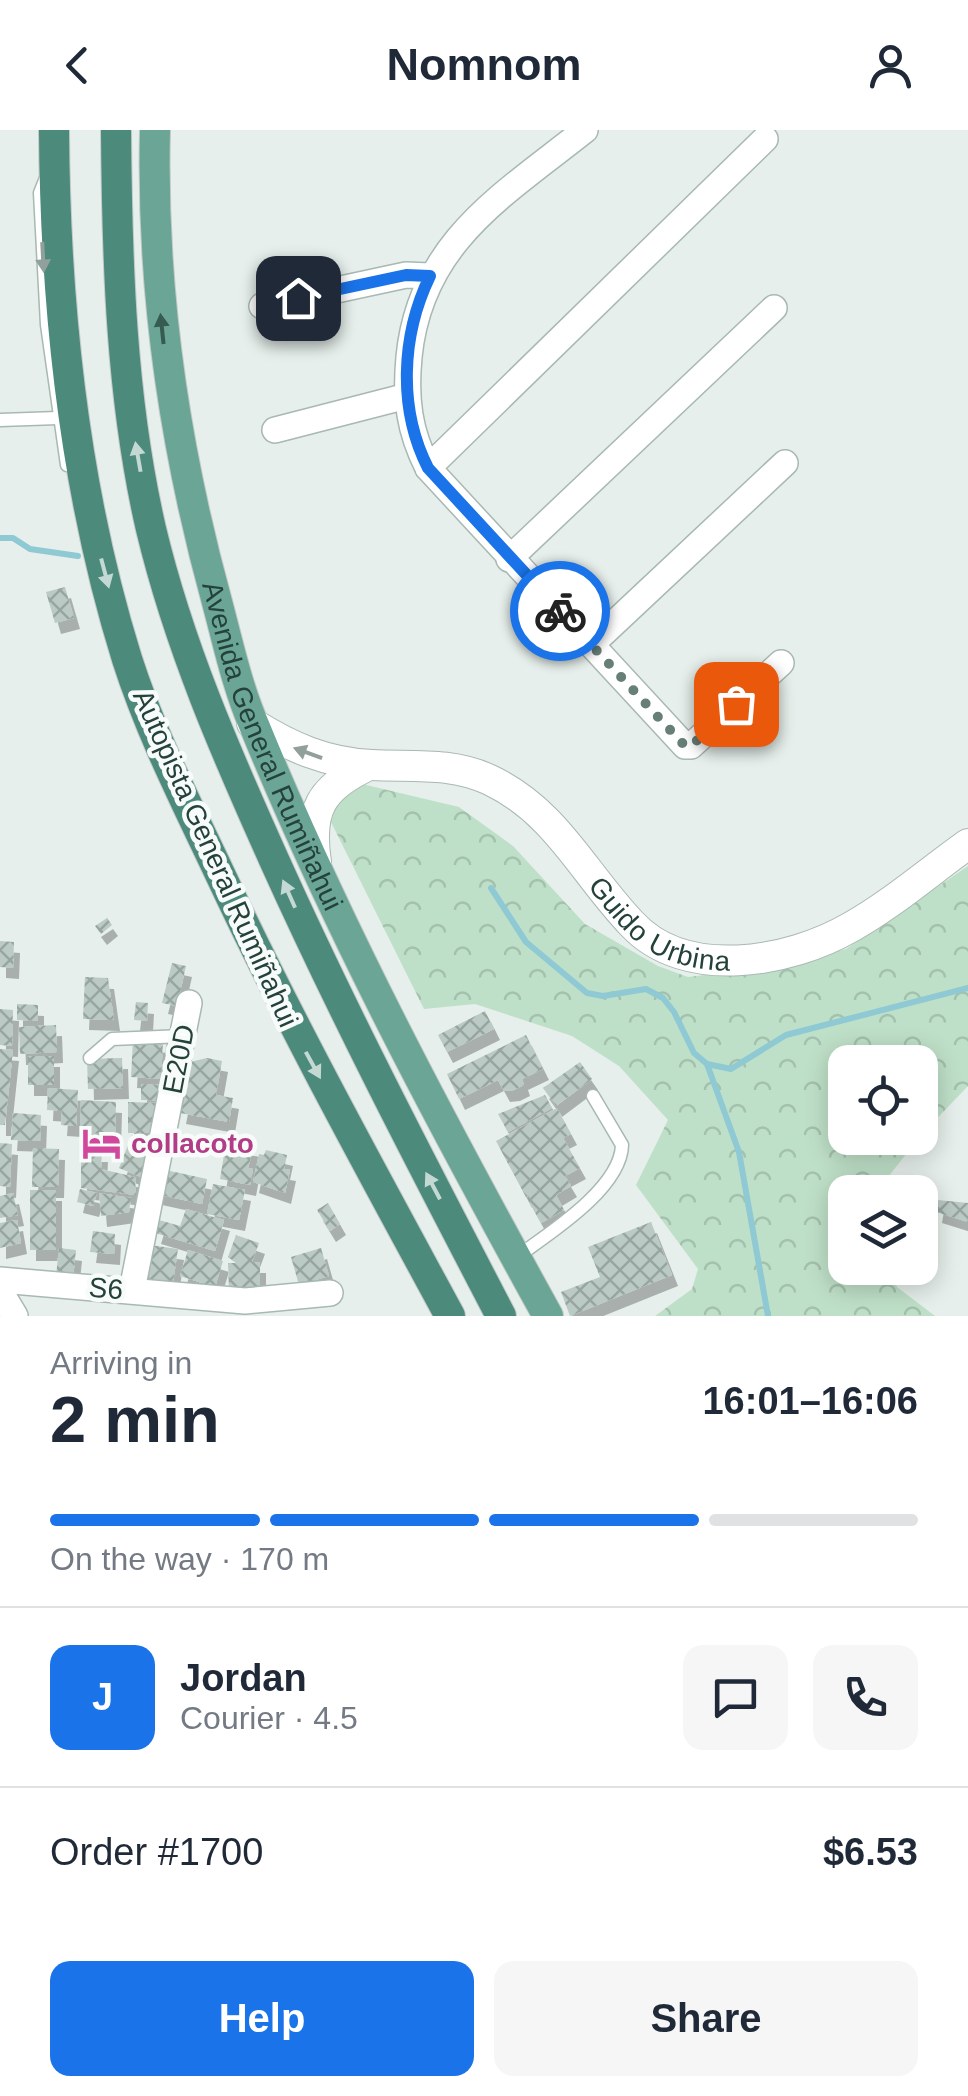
<!DOCTYPE html>
<html lang="en">
<head>
<meta charset="utf-8">
<style>
  body { margin:0; font-family:Arial,sans-serif; background:#f6f6f7; color:#1f2937; height:100vh; display:flex; flex-direction:column; font-size:38px; white-space:nowrap }
  * { box-sizing:border-box; margin:0 }
  p { font-size:32px; color:#747a83 }
  .icon { flex:none; width:55px; height:55px; fill:none; stroke:currentColor; stroke-width:2; stroke-linecap:round; stroke-linejoin:round }
  .map { position:relative; height:1186px; overflow:hidden }
  .drawer { display:flex; flex-direction:column; background:#fff; flex:1 }
  .drawer>* { flex:none }
  .tools { position:absolute; left:828px; top:915px; display:grid; gap:20px }
  .tools a { display:grid; place-items:center; width:110px; height:110px; border-radius:20px; background:#fff; box-shadow:0 5px 25px #0003; font-size:50px }
  .pin { position:absolute; display:grid; place-items:center; width:85px; height:85px; color:#fff; margin:-42px; border-radius:20px; box-shadow:0 5px 15px #0006 }
  .courier { position:absolute; display:grid; place-items:center; width:100px; height:100px; margin:-50px; border:8px solid #1a73e8; border-radius:50%; background:#fff; color:#222; box-shadow:0 2px 12px #0007 }
  .headline em { font-style:normal; font-weight:700 }
  .headline div { display:flex; flex-direction:column-reverse }
  .headline { display:flex; align-items:center; justify-content:space-between; height:170px; padding:0 50px }
  h1 { font-size:65px; font-weight:700; line-height:75px }
  .bar { display:grid; grid-template-columns:repeat(4,1fr); gap:15px 10px; align-content:center; height:120px; padding:0 50px }
  .bar i { height:12px; border-radius:8px; background:#e0e1e3 }
  .bar .active { background:#1a73e8 }
  .bar p { grid-column:span 4 }
  .line { display:flex; align-items:center; gap:25px; padding:0 50px; border-top:2px solid #e0e1e3 }
  .line div { flex:1 }
  .round { display:grid; place-items:center; flex:none; width:105px; height:105px; border-radius:20px; background:#f6f6f7 }
  .button { display:flex; gap:20px; margin-top:auto; padding:20px 50px }
  .button a { flex:1; height:115px; border-radius:20px; background:#1a73e8; color:#fff; font-size:40px; font-weight:700; line-height:115px; text-align:center }
  .button a+a { background:#f6f6f7; color:#1f2937 }
  header { display:flex; justify-content:space-between; align-items:center; height:130px; padding:0 50px; background:#fff; font-size:45px; font-weight:700 }
  .map>svg:first-child { display:block }
  .forest { fill:url(#forest-crowns) }
  .lines { fill:none; stroke-linecap:round; stroke-linejoin:round }
  .stream { stroke:#8ec9d4; stroke-width:6 }
  .building { fill:url(#building-cross-hatch); filter:url(#shadow) }
  .service-casing { stroke:#a8b8b2; stroke-width:15 }
  .minor-casing { stroke:#a8b8b2; stroke-width:28 }
  .tertiary-casing { stroke:#a8b8b2; stroke-width:32 }
  .primary-casing { stroke:#c2cac8; stroke-width:32 }
  .trunk-casing { stroke:#c2cac8; stroke-width:32 }
  .service { stroke:#fff; stroke-width:12 }
  .minor { stroke:#fff; stroke-width:25 }
  .tertiary { stroke:#fff; stroke-width:30 }
  .primary { stroke:#6aa596; stroke-width:30 }
  .trunk { stroke:#4c8a7c; stroke-width:30 }
  .oneway { fill:#92a09c }
  .oneway2 { fill:#365b51 }
  .oneway3 { fill:#c4d9d4 }
  .done { stroke:#687f78; stroke-width:10; stroke-dasharray:0 18 }
  .route { stroke:#1a73e8; stroke-width:12 }
  .labels { text-anchor:middle; stroke-width:9; stroke-linejoin:round; paint-order:stroke }
  .street-label { font-size:28px; fill:#24423a; stroke:#f7fbf9 }
  .hotel-label { font-size:28px; font-weight:bold; fill:#b23c85; stroke:#f7fbf9; text-anchor:start }
</style>
</head>
<body>
<header><svg class="icon" aria-label="back" viewBox="0 0 24 24"><path d="M15 5l-7 7 7 7"/></svg>Nomnom<svg class="icon" aria-label="person" viewBox="0 0 24 24"><circle cx="12" cy="8" r="4"/><path d="M4 21q1-7 8-7t8 7"/></svg></header>
<div class="map">
<svg width="968" height="1186" viewBox="0 0 968 1186">
  <defs>
    <pattern id="forest-crowns" width="20" height="18" patternUnits="userSpaceOnUse" patternTransform="scale(2.5)"><rect width="20" height="18" fill="#bfe0c8"/><path d="M2 6a3 3 0 1 1 6 0M12 15a3 3 0 1 1 6 0" fill="none" stroke="#a4c1ad"/></pattern>
    <pattern id="building-cross-hatch" width="8" height="8" patternUnits="userSpaceOnUse" patternTransform="scale(2.5)"><rect width="8" height="8" fill="#bbcac4"/><path d="M0 0l8 8M0 8l8-8" fill="none" stroke="#98a6a0"/></pattern>
    <filter id="shadow"><feDropShadow dx="6" dy="11" stdDeviation="0" flood-color="#0004"/></filter>
  </defs>
  <rect width="100%" height="100%" fill="#e6efeb"/>
  <!-- forest -->
  <path class="forest" d="M362 654 459 677 513 716 585 794 658 836 688 847 778 836 846 819 968 736V956L920 1006V932H845V1008H919L876 1062H845V1138H890L897 1157 935 1186H655L692 1159 698 1139 636 1055 668 990 619 936 572 906 475 874 424 879 331 692 338 668Z"/>
  <g class="lines">
    <!-- stream -->
    <g class="stream">
      <path d="M0 408H13L30 419 78 426"/>
      <path d="M491 758 526 812 587 863 603 866 646 859 663 868 674 882 694 923 707 934 739 1022 768 1186"/>
      <path d="M707 934 731 939 786 905 968 858"/>
    </g>
  </g>
  <!-- building -->
  <g class="building">
    <path d="M65 457 74 488 55 493 46 462Z"/>
    <path d="M107 788 112 795 101 804 95 796Z"/>
    <path d="M0 811 14 812 13 838 0 837Z"/>
    <path d="M172 833 186 836 177 876 162 873Z"/>
    <path d="M85 847 108 848 114 890 83 889Z"/>
    <path d="M136 872 148 873 147 891 134 890Z"/>
    <path d="M17 874 38 875V891L17 890Z"/>
    <path d="M0 879 13 880 12 916 0 915Z"/>
    <path d="M485 881 494 899 447 922 438 905Z"/>
    <path d="M56 895 57 922 20 924 19 897Z"/>
    <path d="M526 905 543 939 522 949 524 955 514 960 504 961 498 950 459 969 447 944Z"/>
    <path d="M133 910 163 912 161 949 131 947Z"/>
    <path d="M0 919 13 920 5 995H0Z"/>
    <rect x="28" y="926" width="26" height="29"/>
    <path d="M122 928 123 958 88 959 87 929Z"/>
    <path d="M207 928 222 931 216 965 233 968 229 992 180 983 190 932Z"/>
    <path d="M580 932 592 949 556 976 543 958Z"/>
    <path d="M141 954 165 955 164 971 141 970Z"/>
    <path d="M48 958 78 960 76 996 61 995 62 981 47 980Z"/>
    <path d="M545 965 552 978 508 1002 498 984Z"/>
    <path d="M81 970 116 972 115 1004 80 1003Z"/>
    <path d="M128 972 161 973V1003H128Z"/>
    <path d="M557 978 571 1004 563 1008 580 1038 565 1046 571 1056 556 1065 564 1080 541 1093 527 1068 541 1060 526 1067 496 1011Z"/>
    <path d="M13 983 41 985 40 1011 11 1010Z"/>
    <path d="M132 1005 156 1010 141 1047 119 1038Z"/>
    <path d="M0 1013 12 1014 10 1057 0 1056Z"/>
    <path d="M237 1013 254 1016 248 1038 253 1039 250 1055 220 1049 224 1025 234 1026Z"/>
    <path d="M33 1018 59 1019 58 1057H32Z"/>
    <path d="M266 1020 287 1025 284 1039 290 1040 285 1063 253 1052 259 1024 264 1025Z"/>
    <path d="M81 1021H102L101 1039 135 1047 136 1065 81 1058Z"/>
    <path d="M161 1039 207 1049 202 1074 156 1064Z"/>
    <path d="M213 1054 245 1060 239 1090 207 1084Z"/>
    <path d="M80 1059 97 1063 93 1076 77 1072Z"/>
    <rect x="30" y="1060" width="26" height="60"/>
    <path d="M13 1063 18 1085 0 1088V1066Z"/>
    <path d="M99 1063 131 1068 129 1082 101 1086Z"/>
    <path d="M938 1070 968 1073V1092L936 1082Z"/>
    <path d="M328 1073 340 1094 330 1101 317 1080Z"/>
    <path d="M186 1079 224 1090 215 1121 155 1103 159 1090 180 1096Z"/>
    <path d="M17 1090 21 1113 0 1118V1093Z"/>
    <path d="M651 1092 672 1145 570 1186 561 1162 600 1147 588 1117Z"/>
    <path d="M93 1101 115 1104 114 1124 90 1122Z"/>
    <path d="M236 1105 259 1113 252 1132H260V1162H229L228 1133H236L228 1127Z"/>
    <path d="M143 1114 178 1119 173 1152 138 1147Z"/>
    <path d="M59 1118 76 1120 73 1148 56 1146Z"/>
    <path d="M321 1118 329 1146 299 1155 291 1127Z"/>
    <path d="M188 1120 223 1131 215 1157 180 1146Z"/>
  </g>
  <g class="lines">
    <defs>
      <g id="service">
        <path d="M46 48 40 63 47 195 67 335"/>
        <path d="M0 290 58 288"/>
        <path d="M90 928 112 909 183 906"/>
        <path d="M518 1126C550 1103 621 1058 622 1015L593 966"/>
      </g>
      <g id="minor">
        <path d="M585 0C502 66 420 113 409 227 405 269 409 301 428 338L685 616H691L781 533"/>
        <path d="M262 176 406 145 430 146"/>
        <path d="M275 300 407 266"/>
        <path d="M428 338 765 9"/>
        <path d="M509 429 774 178"/>
        <path d="M593 513 785 333"/>
        <path d="M0 1150 245 1171 330 1163"/>
        <path d="M132 1160 189 873"/>
        <path d="M0 1161 15 1186"/>
      </g>
      <g id="tertiary">
        <path id="s1" d="M252 593C290 617 326 633 372 635 413 637 452 632 490 650 557 682 583 743 632 794 685 851 789 833 851 797 892 774 930 741 968 714"/>
        <path d="M316 732C308 680 321 657 369 635"/>
      </g>
      <g id="primary">
        <path id="s2" d="M155 0C151 162 174 316 217 472 228 513 237 556 254 595 337 798 442 994 548 1186"/>
      </g>
      <g id="trunk">
        <path d="M54 0C55 177 74 359 127 529 151 604 187 674 220 744 291 895 371 1040 450 1186"/>
        <path d="M116 0C117 133 121 269 151 399 179 516 226 623 275 732 345 887 423 1036 501 1186"/>
      </g>
    </defs>
    <!-- service casing -->
    <use href="#service" class="service-casing"/>
    <!-- minor casing -->
    <use href="#minor" class="minor-casing"/>
    <!-- tertiary casing -->
    <use href="#tertiary" class="tertiary-casing"/>
    <!-- primary casing -->
    <use href="#primary" class="primary-casing"/>
    <!-- trunk casing -->
    <use href="#trunk" class="trunk-casing"/>
    <!-- service -->
    <use href="#service" class="service"/>
    <!-- minor -->
    <use href="#minor" class="minor"/>
    <!-- tertiary -->
    <use href="#tertiary" class="tertiary"/>
    <!-- primary -->
    <use href="#primary" class="primary"/>
    <!-- trunk -->
    <use href="#trunk" class="trunk"/>
  </g>
  <!-- one-way arrows -->
  <defs><path id="oneway-solid" d="M-6-.8H1V-3.2L6.5 0L1 3.2V.8H-6Z" transform="scale(2.5)"/></defs>
  <g class="oneway">
    <use href="#oneway-solid" transform="translate(43 127) rotate(87)"/>
    <use href="#oneway-solid" transform="translate(308 623) rotate(-160)"/>
  </g>
  <use class="oneway2" href="#oneway-solid" transform="translate(162 199) rotate(-96)"/>
  <g class="oneway3">
    <use href="#oneway-solid" transform="translate(138 327) rotate(-100)"/>
    <use href="#oneway-solid" transform="translate(105 443) rotate(75)"/>
    <use href="#oneway-solid" transform="translate(289 764) rotate(-114)"/>
    <use href="#oneway-solid" transform="translate(313 935) rotate(61)"/>
    <use href="#oneway-solid" transform="translate(433 1056) rotate(-118)"/>
  </g>
  <g class="lines">
    <!-- done -->
    <path class="done" d="M560 481 685 616H691L736 574"/>
    <!-- route -->
    <path class="route" d="M298 168 406 145 430 146C401 206 398 279 428 338L560 481"/>
  </g>
  <!-- icons -->
  <defs>
    <symbol id="hotel-bare" viewBox="-9 -9 18 18"><path d="M-6-4.5h1.5V1H6V5H4.5V3h-9V5H-6ZM-4 0a1.8 1.8 0 1 1 3.6 0ZM.5 0V-2.5h3Q6-2.5 6 0Z" fill="#d1479c" stroke="#f7fbf9" stroke-width="2.5" paint-order="stroke"/></symbol>
  </defs>
  <g fill-rule="evenodd">
    <use href="#hotel-bare" x="74" y="986" width="55" height="55"/>
  </g>
  <g class="labels">
    <!-- street labels -->
    <g class="street-label">
      <text dy="10" stroke="none"><textPath href="#s2" startOffset="632">Avenida General Rumiñahui</textPath></text>
      <text transform="translate(216 728) rotate(66)" y="10">Autopista General Rumiñahui</text>
      <text dy="10" stroke="none"><textPath href="#s1" startOffset="478">Guido Urbina</textPath></text>
      <text transform="translate(178 929) rotate(-79)" y="10">E20D</text>
      <text transform="translate(106 1158) rotate(5)" y="10">S6</text>
    </g>
    <!-- hotel labels -->
    <g class="hotel-label">
      <text x="131" y="1023">collacoto</text>
    </g>
  </g>
</svg>
<div class="tools">
<a><svg class="icon" aria-label="locate" viewBox="0 0 24 24"><circle cx="12" cy="12" r="6"/><path d="M12 2v4M12 18v4M2 12h4M18 12h4"/></svg></a>
<a><svg class="icon" aria-label="layers" viewBox="0 0 24 24"><path d="M12 4l9 5-9 5-9-5zM3 14l9 5 9-5"/></svg></a>
</div>
<div class="pin" style="left:736px;top:574px;background:#ea580c"><svg class="icon" aria-label="bag" viewBox="0 0 24 24"><path d="M5 8h14l-1 12H6zM9 8a3 3 0 0 1 6 0"/></svg></div>
<div class="pin" style="left:298px;top:168px;background:#1f2937"><svg class="icon" aria-label="home" viewBox="0 0 24 24"><path d="M3 11l9-7 9 7M6 9v11h12V9"/></svg></div>
<div class="courier" style="left:560px;top:481px"><svg class="icon" aria-label="bike" viewBox="0 0 24 24"><circle cx="6" cy="16" r="4"/><circle cx="18" cy="16" r="4"/><path d="M6 16l4-8h5l3 8M10 8l3 8H6M13 5h3"/></svg></div>
</div>
<section class="drawer">
<div class="headline"><div><h1>2 min</h1><p>Arriving in</p></div><em>16:01–16:06</em></div>
<div class="bar"><i class="active"></i><i class="active"></i><i class="active"></i><i></i><p>On the way · 170 m</p></div>
<div class="line" style="height:180px"><b class="round" style="background:#1a73e8;color:#fff">J</b><div><b>Jordan</b><p>Courier · 4.5</p></div><a class="round"><svg class="icon" aria-label="chat" viewBox="0 0 24 24"><path d="M4 5h16v11H9l-5 4z"/></svg></a><a class="round"><svg class="icon" aria-label="phone" viewBox="0 0 24 24"><path d="M5 4h4l2 5-3 2q2 4 5 5l2-3 5 2v4C11 20 4 13 5 4z"/></svg></a></div>
<div class="line" style="height:130px"><div>Order #1700</div><b>$6.53</b></div>
<div class="button"><a>Help</a><a>Share</a></div>
</section>
</body>
</html>
